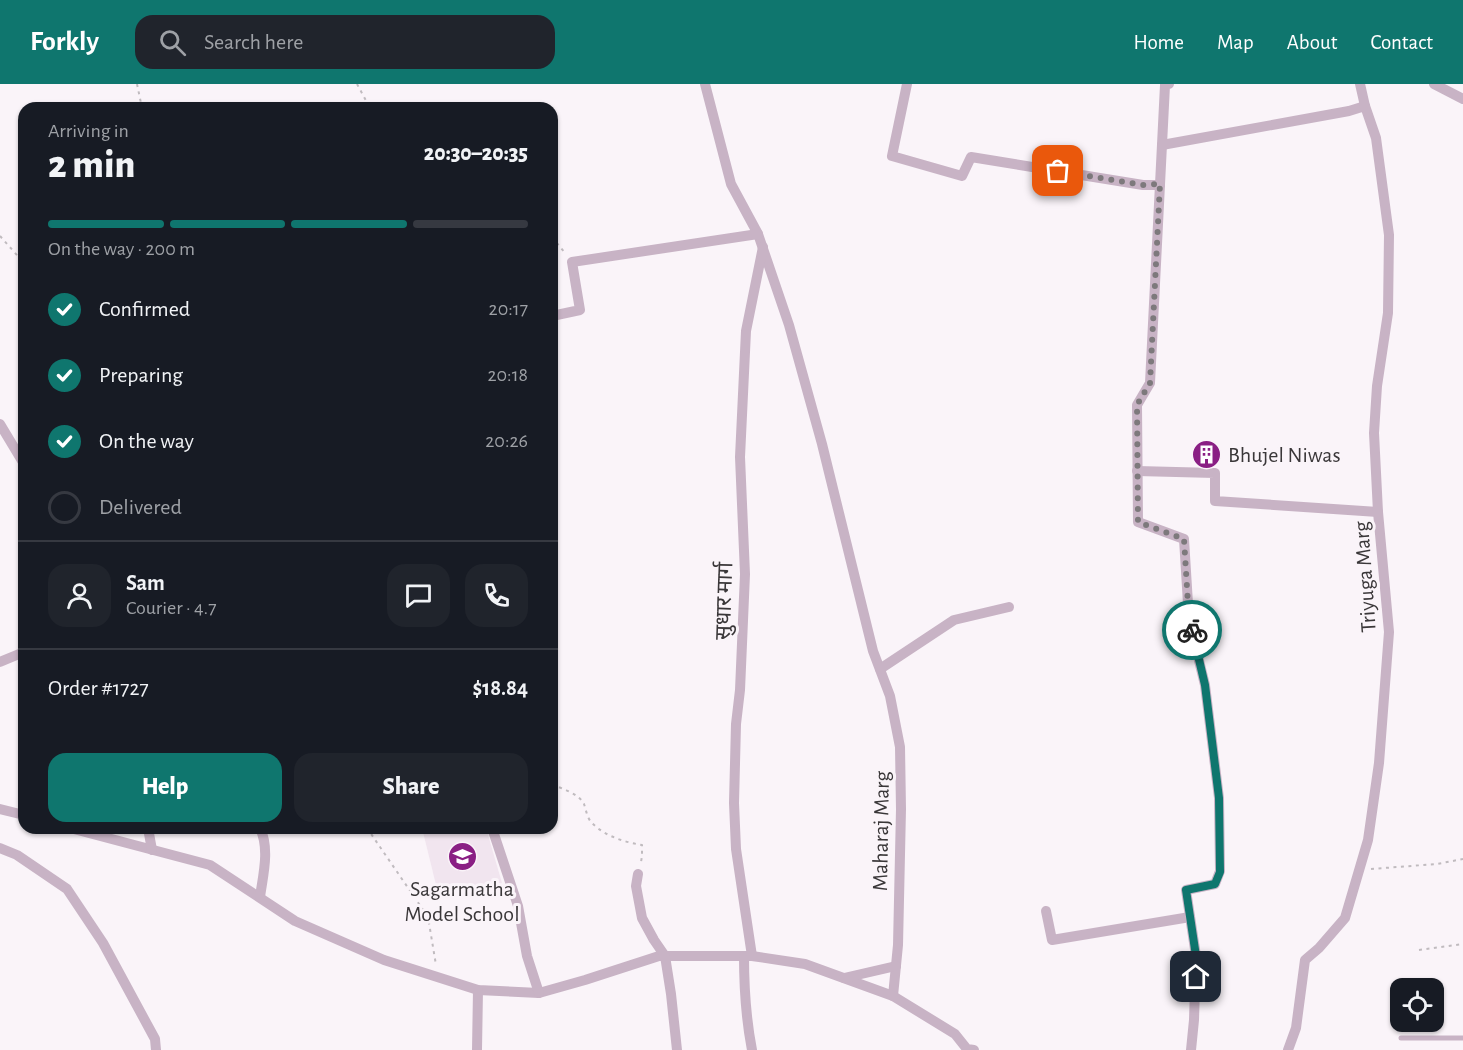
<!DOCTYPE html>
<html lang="en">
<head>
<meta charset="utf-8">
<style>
  body { margin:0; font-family:"Alegreya Sans","Noto Sans Devanagari",sans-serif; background:#20242c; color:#f1f3f6; height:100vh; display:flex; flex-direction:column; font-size:22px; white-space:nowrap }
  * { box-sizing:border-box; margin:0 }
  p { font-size:20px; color:#9ea1a6 }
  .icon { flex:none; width:33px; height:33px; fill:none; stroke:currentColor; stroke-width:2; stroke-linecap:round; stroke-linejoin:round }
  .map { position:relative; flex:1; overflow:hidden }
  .side { position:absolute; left:18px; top:18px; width:540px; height:732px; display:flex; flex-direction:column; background:#171b24; border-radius:18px; box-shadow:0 2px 4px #0004 }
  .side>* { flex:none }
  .controls { position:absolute; left:1390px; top:894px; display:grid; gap:12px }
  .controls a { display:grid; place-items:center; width:54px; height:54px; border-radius:12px; background:#171b24; box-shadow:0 2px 4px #0004; font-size:30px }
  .pin { position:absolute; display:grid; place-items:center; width:51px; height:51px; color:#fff; margin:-26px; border-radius:12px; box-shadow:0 3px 9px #0006 }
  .courier { position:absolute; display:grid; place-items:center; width:60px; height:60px; margin:-30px; border:4px solid #0f766e; border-radius:50%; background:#fff; color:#222; box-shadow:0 2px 8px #0007 }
  .summary em { font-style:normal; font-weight:800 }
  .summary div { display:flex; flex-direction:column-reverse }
  .summary { display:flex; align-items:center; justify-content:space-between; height:102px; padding:0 30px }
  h1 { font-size:39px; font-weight:800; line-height:45px }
  .bar { display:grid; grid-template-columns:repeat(4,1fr); gap:9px 6px; align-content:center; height:72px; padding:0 30px }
  .bar i { height:8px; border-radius:4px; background:#363941 }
  .bar .on { background:#0f766e }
  .bar p { grid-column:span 4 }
  .line { display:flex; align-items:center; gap:15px; padding:0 30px; border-top:2px solid #363941 }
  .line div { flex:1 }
  .round { display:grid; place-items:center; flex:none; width:63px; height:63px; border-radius:18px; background:#20242c }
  ol { padding:0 30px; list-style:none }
  li { display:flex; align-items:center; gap:18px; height:66px }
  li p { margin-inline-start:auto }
  li .icon { padding:6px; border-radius:50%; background:#0f766e; color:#fff; stroke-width:4 }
  li:last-child { color:#9ea1a6 }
  li i { width:33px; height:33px; border:3px solid #363941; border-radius:50% }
  .cta { display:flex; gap:12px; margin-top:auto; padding:12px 30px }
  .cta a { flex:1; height:69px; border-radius:18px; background:#0f766e; color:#fff; font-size:24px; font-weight:800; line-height:69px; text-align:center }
  .cta a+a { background:#20242c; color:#f1f3f6 }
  header { display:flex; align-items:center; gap:36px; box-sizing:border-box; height:84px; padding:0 30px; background:#0f766e; color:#fff }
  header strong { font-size:28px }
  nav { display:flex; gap:33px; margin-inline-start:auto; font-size:21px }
  .search { width:420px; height:54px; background:#20242c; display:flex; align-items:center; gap:15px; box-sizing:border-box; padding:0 21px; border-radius:18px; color:#9ea1a6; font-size:22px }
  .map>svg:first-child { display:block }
  .built { fill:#f1e5ef }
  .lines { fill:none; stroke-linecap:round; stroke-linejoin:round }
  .path { stroke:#c0bbbf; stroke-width:2; stroke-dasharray:3 4.5; stroke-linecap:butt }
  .lane { stroke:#c8b3c5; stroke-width:5 }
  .street { stroke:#c8b3c5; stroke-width:10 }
  .done { stroke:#7d797c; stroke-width:6; stroke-dasharray:0 10.8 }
  .route { stroke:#0f766e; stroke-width:8 }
  .labels { text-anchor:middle; stroke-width:6; stroke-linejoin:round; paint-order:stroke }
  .poi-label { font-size:22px; fill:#3a3739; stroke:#faf4f9; text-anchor:start }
  .street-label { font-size:22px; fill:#3a3739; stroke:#faf4f9 }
</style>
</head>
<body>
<header>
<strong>Forkly</strong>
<div class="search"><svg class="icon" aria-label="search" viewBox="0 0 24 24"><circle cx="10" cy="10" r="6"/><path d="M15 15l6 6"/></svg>Search here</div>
<nav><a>Home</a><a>Map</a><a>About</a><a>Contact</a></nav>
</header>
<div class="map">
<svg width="1463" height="966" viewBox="0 0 1463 966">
  <rect width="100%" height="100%" fill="#faf4f9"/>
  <!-- built -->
  <path class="built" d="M422 744H486L502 799 439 813Z"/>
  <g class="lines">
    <!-- path -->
    <g class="path">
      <path d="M137 0 142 24"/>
      <path d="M357 0 370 24"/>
      <path d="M0 152 24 179"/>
      <path d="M552 153 565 169"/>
      <path d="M552 701C562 704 579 710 584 720 586 726 587 733 591 738 604 752 624 758 642 761V772L641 778"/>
      <path d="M367 744 428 833 436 881"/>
      <path d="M1371 785 1437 780 1463 775"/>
      <path d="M1419 866 1463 860"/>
    </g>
    <!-- lane -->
    <path class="lane" d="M1401 954H1463"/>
    <!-- street -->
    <g class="street">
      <path d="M705 0 731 100 758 150 789 241 822 360 873 567 890 612 900 663 901 725 898 861 893 912"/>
      <path d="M907 0 892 72 962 92 971 73 1143 101H1160"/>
      <path d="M1169 0 1165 1 1150 299 1137 321 1138 438 1184 455 1189 536 1205 601 1219 714 1220 787 1215 800 1186 806 1196 872 1194 936 1191 966"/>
      <path d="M1434 0 1463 15"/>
      <path d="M1162 61 1349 27 1365 22"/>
      <path d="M552 232 580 226 572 178 758 150"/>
      <path d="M0 340 24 380"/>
      <path d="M1137 387 1215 389V417L1378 428"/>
      <path d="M0 578 24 568"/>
      <path d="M880 585 954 536 1009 523"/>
      <path d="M0 725 24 731"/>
      <path d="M70 744 210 781 295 837 384 876 478 906 539 909 585 896 659 872H752L805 880 893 912 955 950 967 965 974 966"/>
      <path d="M148 744 152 766"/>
      <path d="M260 744C270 765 263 791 260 813"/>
      <path d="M492 744 518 822 527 872 539 909"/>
      <path d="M0 764 17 771 67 805 103 859 155 955 156 966"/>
      <path d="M638 790 636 802 642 834 654 856 665 872 671 910 677 966"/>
      <path d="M1046 827 1052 856 1190 833"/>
      <path d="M744 872C744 903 746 935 752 966"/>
      <path d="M752 872 736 765 734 719 736 640 740 606 745 490 740 373 746 247 763 163"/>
      <path d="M844 894 896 882"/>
      <path d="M477 966 478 906"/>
      <path d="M1288 966 1296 944 1305 876 1319 864 1345 834 1368 756 1379 679 1389 548 1378 428 1374 349 1377 302 1388 229 1389 151 1376 54 1365 22 1360 0"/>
    </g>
  </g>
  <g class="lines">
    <!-- done -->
    <path class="done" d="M1058 87 1143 101 1160 100 1150 299 1137 321 1138 438 1184 455 1189 536 1192 546"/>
    <!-- route -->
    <path class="route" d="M1192 546 1205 601 1219 714 1220 788 1215 800 1186 806 1196 872V893"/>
  </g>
  <!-- icons -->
  <defs>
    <symbol id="building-disc" viewBox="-11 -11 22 22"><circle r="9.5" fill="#8a1f84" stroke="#faf4f9"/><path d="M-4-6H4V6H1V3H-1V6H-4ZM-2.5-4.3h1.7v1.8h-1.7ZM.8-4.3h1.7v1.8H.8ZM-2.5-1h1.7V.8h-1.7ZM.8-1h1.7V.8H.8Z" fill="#fff"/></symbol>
    <symbol id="school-disc" viewBox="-11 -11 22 22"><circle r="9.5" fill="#8a1f84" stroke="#faf4f9"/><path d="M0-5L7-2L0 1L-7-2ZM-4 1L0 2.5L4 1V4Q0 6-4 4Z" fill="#fff"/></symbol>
  </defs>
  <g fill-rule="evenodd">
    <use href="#building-disc" x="1190" y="354" width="33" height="33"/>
    <use href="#school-disc" x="446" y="756" width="33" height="33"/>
  </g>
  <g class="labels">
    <!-- poi labels -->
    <g class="poi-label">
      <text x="1228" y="378">Bhujel Niwas</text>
      <text x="462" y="812" text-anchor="middle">Sagarmatha<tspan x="462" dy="25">Model School</tspan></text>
    </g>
    <!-- street labels -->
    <g class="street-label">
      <text transform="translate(1364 493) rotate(-94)" y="8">Triyuga Marg</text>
      <text transform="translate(723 517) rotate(-88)" y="8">सुधार मार्ग</text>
      <text transform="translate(880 747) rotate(-89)" y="8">Maharaj Marg</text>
    </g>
  </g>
</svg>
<div class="controls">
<a><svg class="icon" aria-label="locate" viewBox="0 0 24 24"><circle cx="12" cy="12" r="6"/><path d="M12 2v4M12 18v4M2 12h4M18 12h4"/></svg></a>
</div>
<div class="pin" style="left:1058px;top:87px;background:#ea580c"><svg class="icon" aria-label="bag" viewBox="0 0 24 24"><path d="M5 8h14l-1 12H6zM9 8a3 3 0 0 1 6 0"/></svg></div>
<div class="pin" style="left:1196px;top:893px;background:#1f2937"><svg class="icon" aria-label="home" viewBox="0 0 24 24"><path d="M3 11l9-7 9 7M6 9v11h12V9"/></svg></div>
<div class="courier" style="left:1192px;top:546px"><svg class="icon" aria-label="bike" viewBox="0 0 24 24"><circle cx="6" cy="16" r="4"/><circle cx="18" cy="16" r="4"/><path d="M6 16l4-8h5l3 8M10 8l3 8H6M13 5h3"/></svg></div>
<section class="side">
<div class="summary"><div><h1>2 min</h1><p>Arriving in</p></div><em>20:30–20:35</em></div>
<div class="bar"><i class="on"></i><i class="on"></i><i class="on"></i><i></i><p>On the way · 200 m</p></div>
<ol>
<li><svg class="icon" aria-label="check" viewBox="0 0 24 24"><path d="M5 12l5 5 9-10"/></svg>Confirmed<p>20:17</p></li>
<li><svg class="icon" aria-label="check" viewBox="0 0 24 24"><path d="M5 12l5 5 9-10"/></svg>Preparing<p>20:18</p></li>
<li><svg class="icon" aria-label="check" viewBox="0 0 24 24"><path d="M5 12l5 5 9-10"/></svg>On the way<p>20:26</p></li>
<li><i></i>Delivered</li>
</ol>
<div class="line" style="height:108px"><a class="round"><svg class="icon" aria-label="person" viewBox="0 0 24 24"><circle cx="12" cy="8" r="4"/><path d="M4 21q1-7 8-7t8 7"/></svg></a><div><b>Sam</b><p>Courier · 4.7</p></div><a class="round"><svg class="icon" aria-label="chat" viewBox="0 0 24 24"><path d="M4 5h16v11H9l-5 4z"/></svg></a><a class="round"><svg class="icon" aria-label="phone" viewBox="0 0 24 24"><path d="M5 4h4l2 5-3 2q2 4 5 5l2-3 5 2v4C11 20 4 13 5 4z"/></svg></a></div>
<div class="line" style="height:78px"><div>Order #1727</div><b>$18.84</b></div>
<div class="cta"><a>Help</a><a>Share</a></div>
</section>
</div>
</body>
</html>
